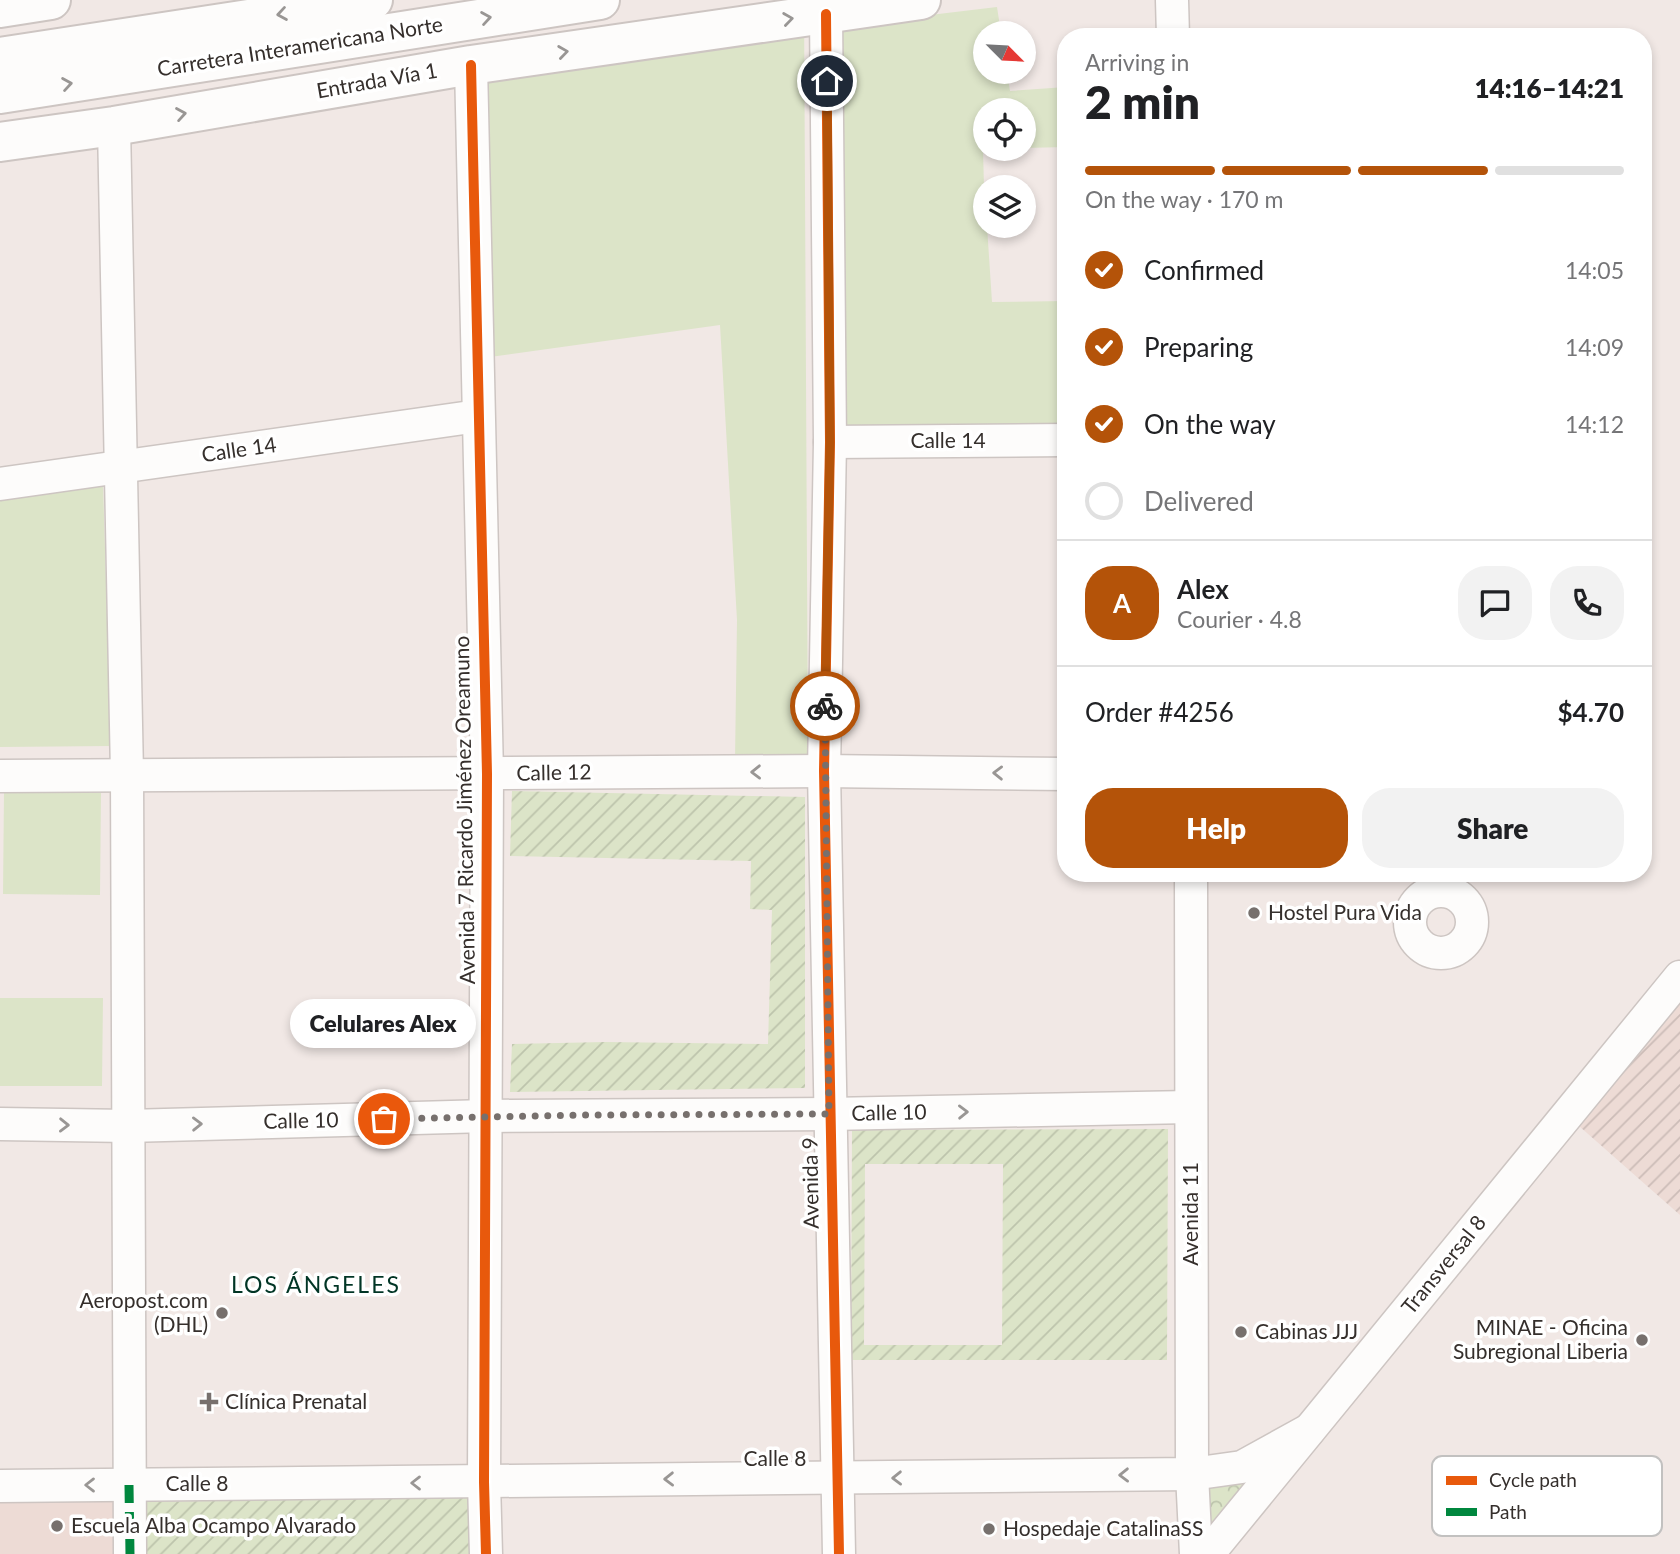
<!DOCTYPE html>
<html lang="en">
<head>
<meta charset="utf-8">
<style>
  body { margin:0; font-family:Lato,sans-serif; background:#f2f2f2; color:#202124; height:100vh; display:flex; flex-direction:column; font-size:26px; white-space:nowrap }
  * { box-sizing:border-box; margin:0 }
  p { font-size:23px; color:#757577 }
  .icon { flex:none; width:38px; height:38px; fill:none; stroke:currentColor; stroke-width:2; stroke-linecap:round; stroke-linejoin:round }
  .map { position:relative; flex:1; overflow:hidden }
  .sheet { position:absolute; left:1057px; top:28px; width:595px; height:854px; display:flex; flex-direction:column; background:#fff; border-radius:28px; box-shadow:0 4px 10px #0003 }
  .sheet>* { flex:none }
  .needle { width:46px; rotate:114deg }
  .fabs { position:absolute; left:973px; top:21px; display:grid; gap:14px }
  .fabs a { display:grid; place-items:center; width:63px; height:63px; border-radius:50%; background:#fff; box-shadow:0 4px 10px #0003; font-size:35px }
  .pin { position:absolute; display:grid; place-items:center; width:60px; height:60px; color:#fff; margin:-30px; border:4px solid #fff; border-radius:50%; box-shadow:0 2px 7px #0007 }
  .courier { position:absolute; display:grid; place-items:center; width:70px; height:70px; margin:-35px; border:5px solid #b45309; border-radius:50%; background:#fff; color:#222; box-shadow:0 2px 9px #0007 }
  .bubble { position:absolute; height:49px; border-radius:24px; background:#fff; box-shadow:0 4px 10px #0003; font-size:23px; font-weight:800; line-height:49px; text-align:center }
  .headline em { font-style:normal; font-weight:800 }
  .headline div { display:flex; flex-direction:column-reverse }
  .headline { display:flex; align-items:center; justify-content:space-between; height:119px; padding:0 28px }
  h1 { font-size:46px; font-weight:800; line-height:52px }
  .bar { display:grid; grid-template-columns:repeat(4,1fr); gap:10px 7px; align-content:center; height:84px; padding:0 28px }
  .bar i { height:9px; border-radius:5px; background:#e0e0e0 }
  .bar .on { background:#b45309 }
  .bar p { grid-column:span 4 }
  .line { display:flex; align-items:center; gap:18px; padding:0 28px; border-top:2px solid #e0e0e0 }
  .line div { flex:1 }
  .round { display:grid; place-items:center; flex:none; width:74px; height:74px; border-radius:28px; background:#f2f2f2 }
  ol { padding:0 28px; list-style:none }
  li { display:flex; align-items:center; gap:21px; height:77px }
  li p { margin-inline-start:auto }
  li .icon { padding:7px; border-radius:50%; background:#b45309; color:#fff; stroke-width:4 }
  li:last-child { color:#757577 }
  li i { width:38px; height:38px; border:4px solid #e0e0e0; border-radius:50% }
  .button { display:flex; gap:14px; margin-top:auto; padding:14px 28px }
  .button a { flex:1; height:80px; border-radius:28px; background:#b45309; color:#fff; font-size:28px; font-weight:800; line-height:80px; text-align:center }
  .button a+a { background:#f2f2f2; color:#202124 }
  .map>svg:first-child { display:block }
  .built { fill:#eddbd5 }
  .industrial { fill:url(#industrial-furrows) }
  .grass { fill:#dce4c8 }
  .park { fill:url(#park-crowns) }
  .garden { fill:url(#garden-furrows); fill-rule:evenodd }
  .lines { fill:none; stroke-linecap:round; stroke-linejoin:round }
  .minor-casing { stroke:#cdc5c2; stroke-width:35 }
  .major-casing { stroke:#cdc5c2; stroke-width:42 }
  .highway-casing { stroke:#cdc5c2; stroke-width:42 }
  .minor { stroke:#fdfcfb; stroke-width:32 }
  .major { stroke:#fdfcfb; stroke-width:38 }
  .highway { stroke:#fdfcfb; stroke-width:38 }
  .quiet { stroke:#00873e; stroke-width:9; stroke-dasharray:18 9; stroke-linecap:butt }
  .cycleway-casing { stroke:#fff; stroke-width:15 }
  .cycleway { stroke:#e8590c; stroke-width:10 }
  .oneway { stroke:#999694 }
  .done { stroke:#77706d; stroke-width:7; stroke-dasharray:0 12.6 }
  .route { stroke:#b45309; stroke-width:9 }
  .poi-dot { fill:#77706d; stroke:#fff; stroke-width:2.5 }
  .labels { text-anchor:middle; stroke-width:7; stroke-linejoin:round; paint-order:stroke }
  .street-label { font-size:21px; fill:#352f2c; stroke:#fff }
  .poi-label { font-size:21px; fill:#352f2c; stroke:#fff; text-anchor:start }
  .neighbourhood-label { font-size:23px; letter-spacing:2px; fill:#013525; stroke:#fff }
  .key { fill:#fff; stroke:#c2c1c0; stroke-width:2 }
  .key-label { font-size:19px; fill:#352f2c }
</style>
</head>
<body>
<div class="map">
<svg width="1680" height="1554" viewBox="0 0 1680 1554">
  <defs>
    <pattern id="industrial-furrows" width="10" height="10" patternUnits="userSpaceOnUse" patternTransform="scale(1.75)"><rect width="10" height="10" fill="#eddbd5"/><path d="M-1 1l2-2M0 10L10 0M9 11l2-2" fill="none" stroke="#ccbcb7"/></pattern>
    <pattern id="park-crowns" width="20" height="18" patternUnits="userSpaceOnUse" patternTransform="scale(1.75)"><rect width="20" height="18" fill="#dce4c8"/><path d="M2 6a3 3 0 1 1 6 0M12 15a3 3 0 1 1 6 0" fill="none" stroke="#bdc4ac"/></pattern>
    <pattern id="garden-furrows" width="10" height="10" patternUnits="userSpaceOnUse" patternTransform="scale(1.75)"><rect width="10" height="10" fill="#dce4c8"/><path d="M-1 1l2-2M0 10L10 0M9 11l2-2" fill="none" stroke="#bdc4ac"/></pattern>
  </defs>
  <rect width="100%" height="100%" fill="#f1e8e5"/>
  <!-- built -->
  <path class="built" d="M113 1497 114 1554H0V1499Z"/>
  <!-- industrial -->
  <path class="industrial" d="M1680 1003V1215L1579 1126Z"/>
  <!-- grass -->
  <g class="grass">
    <path d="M804 0 808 756 735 760 737 620 720 325 490 357 482 57Z"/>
    <path d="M997 7 1001 33H985V72H1007L1010 91 1066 87V147L1024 148V110H985V148L983 149 985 226H987L992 302 1066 301V429L841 431 838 26Z"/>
    <path d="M103 483 111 746 0 747V499Z"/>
    <path d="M4 792 101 793 100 895 3 894Z"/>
    <path d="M0 998H103L102 1086H0Z"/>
  </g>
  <!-- park -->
  <path class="park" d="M1275 1460 1208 1541 1205 1487Z"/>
  <!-- garden -->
  <g class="garden">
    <path d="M512 791 805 797V1088L510 1092 512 1044 605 1042 768 1044 772 910 750 909 751 861 510 856Z"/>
    <path d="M1168 1129 1167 1360H851L852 1130ZM865 1164H1003L1002 1345H864Z"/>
    <path d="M470 1497 471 1554H147L146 1502Z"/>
  </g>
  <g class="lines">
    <defs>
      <g id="minor">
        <path d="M1172 0 1173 37"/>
        <path d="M826 14 830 442 824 771 839 1554"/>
        <path d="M471 65 487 774 484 1482 486 1554"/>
        <path d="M114 126 127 774 130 1554"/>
        <path d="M830 442 1066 440"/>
        <path d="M0 484 478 416"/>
        <path d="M0 776 824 771 1066 774"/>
        <path d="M1191 873 1192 1474 1196 1554"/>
        <circle cx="1441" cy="922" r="31"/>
        <path d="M0 1124 128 1126 487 1116 829 1114 1190 1107"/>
        <path d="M0 1486 1192 1474 1242 1467 1309 1430"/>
        <path d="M1208 1554 1680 977"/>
      </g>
      <g id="major">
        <path d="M0 8 51 0"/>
        <path d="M0 142 114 126 471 65 921 0"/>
      </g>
      <g id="highway">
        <path d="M0 57 373 0"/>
        <path d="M0 94 600 0"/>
      </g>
    </defs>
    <!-- minor casing -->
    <use href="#minor" class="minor-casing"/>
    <!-- major casing -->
    <use href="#major" class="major-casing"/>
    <!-- highway casing -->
    <use href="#highway" class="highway-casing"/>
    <!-- minor -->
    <use href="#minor" class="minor"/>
    <!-- major -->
    <use href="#major" class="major"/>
    <!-- highway -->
    <use href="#highway" class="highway"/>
    <!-- quiet -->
    <path class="quiet" d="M129 1485 130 1554"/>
    <defs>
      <g id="cycleway">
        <path d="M826 14 830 442 824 771 839 1554"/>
        <path d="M471 65 487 774 484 1482 486 1554"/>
      </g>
    </defs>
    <!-- cycleway casing -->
    <use href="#cycleway" class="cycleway-casing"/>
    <!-- cycleway -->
    <use href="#cycleway" class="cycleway"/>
  </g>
  <!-- one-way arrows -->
  <defs><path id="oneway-chevron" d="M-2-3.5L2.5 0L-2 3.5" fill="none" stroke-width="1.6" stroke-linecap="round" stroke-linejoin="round" transform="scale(1.75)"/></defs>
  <g class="oneway">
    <use href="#oneway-chevron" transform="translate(282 14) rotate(171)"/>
    <use href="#oneway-chevron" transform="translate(486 18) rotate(-9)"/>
    <use href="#oneway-chevron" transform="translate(788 19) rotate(-8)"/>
    <use href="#oneway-chevron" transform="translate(563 52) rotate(-8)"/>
    <use href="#oneway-chevron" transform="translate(67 84) rotate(-9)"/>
    <use href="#oneway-chevron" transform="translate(181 114) rotate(-10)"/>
    <use href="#oneway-chevron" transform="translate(756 772) rotate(179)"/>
    <use href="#oneway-chevron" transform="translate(998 773) rotate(-179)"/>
    <use href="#oneway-chevron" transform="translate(963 1112) rotate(-1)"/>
    <use href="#oneway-chevron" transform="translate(197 1124) rotate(-1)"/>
    <use href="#oneway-chevron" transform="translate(64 1125) rotate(1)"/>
    <use href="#oneway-chevron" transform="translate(1124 1475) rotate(179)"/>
    <use href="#oneway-chevron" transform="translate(897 1478) rotate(179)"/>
    <use href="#oneway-chevron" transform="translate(669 1479) rotate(179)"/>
    <use href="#oneway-chevron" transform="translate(416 1483) rotate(180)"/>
    <use href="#oneway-chevron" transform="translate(90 1485) rotate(180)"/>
  </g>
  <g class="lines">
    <!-- done -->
    <path class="done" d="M384 1119 586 1115 829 1114 825 706"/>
    <!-- route -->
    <path class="route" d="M825 706 830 442 827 81"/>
  </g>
  <!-- markers -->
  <g class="poi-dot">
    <circle cx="1254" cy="913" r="7"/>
    <circle cx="222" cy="1313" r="7"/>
    <circle cx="1241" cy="1332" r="7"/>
    <circle cx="1642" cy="1340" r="7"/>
    <path d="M205.5 1391.5h7v7h7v7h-7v7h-7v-7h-7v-7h7z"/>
    <circle cx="57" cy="1526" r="7"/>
    <circle cx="989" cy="1529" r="7"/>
  </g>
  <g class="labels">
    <!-- street labels -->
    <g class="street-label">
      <text transform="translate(300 47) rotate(-9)" y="7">Carretera Interamericana Norte</text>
      <text transform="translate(377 81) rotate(-10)" y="7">Entrada Vía 1</text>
      <text x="948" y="448">Calle 14</text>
      <text transform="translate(239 450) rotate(-8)" y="7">Calle 14</text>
      <text transform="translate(554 773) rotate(-1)" y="7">Calle 12</text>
      <text transform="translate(465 810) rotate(-91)" y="7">Avenida 7 Ricardo Jiménez Oreamuno</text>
      <text transform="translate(889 1113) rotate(-1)" y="7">Calle 10</text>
      <text transform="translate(301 1121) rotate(-1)" y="7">Calle 10</text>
      <text transform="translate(811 1183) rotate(-91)" y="7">Avenida 9</text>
      <text transform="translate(1191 1214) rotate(-90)" y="7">Avenida 11</text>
      <text transform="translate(1444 1265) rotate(-51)" y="7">Transversal 8</text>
      <text x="775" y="1466">Calle 8</text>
      <text x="197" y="1491">Calle 8</text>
    </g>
    <!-- poi labels -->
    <g class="poi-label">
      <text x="1268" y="920">Hostel Pura Vida</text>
      <text x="208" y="1308" text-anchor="end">Aeropost.com<tspan x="208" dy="24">(DHL)</tspan></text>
      <text x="1628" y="1335" text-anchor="end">MINAE - Oficina<tspan x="1628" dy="24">Subregional Liberia</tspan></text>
      <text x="1255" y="1339">Cabinas JJJ</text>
      <text x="225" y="1409">Clínica Prenatal</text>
      <text x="71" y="1533">Escuela Alba Ocampo Alvarado</text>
      <text x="1003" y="1536">Hospedaje CatalinaSS</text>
    </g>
    <!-- neighbourhood labels -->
    <g class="neighbourhood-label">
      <text x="316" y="1293">LOS ÁNGELES</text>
    </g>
  </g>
  <!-- legend -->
  <rect x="1432" y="1456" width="230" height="80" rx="10" class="key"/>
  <rect x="1446" y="1476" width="31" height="9" fill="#e8590c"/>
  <rect x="1446" y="1508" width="31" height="8" fill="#00873e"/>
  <g class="key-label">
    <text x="1489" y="1487">Cycle path</text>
    <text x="1489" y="1519">Path</text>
  </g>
</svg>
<div class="fabs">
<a><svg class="needle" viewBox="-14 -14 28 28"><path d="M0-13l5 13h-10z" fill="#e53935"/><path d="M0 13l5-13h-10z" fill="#757577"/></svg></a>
<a><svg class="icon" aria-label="locate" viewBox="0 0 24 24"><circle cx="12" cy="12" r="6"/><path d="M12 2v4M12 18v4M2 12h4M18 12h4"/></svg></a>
<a><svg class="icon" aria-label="layers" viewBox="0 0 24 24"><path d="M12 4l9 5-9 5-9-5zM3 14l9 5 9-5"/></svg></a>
</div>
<div class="pin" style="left:384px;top:1119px;background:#ea580c"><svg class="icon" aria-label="bag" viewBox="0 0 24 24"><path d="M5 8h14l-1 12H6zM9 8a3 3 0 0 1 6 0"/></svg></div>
<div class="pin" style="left:827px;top:81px;background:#1f2937"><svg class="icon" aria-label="home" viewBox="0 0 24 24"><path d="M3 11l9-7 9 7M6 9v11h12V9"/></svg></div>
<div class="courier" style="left:825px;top:706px"><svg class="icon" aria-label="bike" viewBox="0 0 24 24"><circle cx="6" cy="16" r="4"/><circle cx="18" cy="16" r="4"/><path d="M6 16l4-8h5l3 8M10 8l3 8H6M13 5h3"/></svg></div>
<div class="bubble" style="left:290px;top:999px;width:186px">Celulares Alex</div>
<section class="sheet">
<div class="headline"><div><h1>2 min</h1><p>Arriving in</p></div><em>14:16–14:21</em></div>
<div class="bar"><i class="on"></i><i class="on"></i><i class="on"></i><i></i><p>On the way · 170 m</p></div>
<ol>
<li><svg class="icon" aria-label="check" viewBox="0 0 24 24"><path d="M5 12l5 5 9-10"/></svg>Confirmed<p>14:05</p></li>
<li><svg class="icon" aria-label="check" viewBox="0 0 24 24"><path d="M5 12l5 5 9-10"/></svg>Preparing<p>14:09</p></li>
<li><svg class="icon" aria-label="check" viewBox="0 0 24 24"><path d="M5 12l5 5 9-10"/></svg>On the way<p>14:12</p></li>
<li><i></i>Delivered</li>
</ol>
<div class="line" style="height:126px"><b class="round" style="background:#b45309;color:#fff">A</b><div><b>Alex</b><p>Courier · 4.8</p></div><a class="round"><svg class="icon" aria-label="chat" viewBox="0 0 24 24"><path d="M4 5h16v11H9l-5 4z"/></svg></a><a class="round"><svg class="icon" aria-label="phone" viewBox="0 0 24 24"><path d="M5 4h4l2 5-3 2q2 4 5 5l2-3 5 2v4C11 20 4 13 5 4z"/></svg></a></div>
<div class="line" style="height:91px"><div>Order #4256</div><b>$4.70</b></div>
<div class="button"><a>Help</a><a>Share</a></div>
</section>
</div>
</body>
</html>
